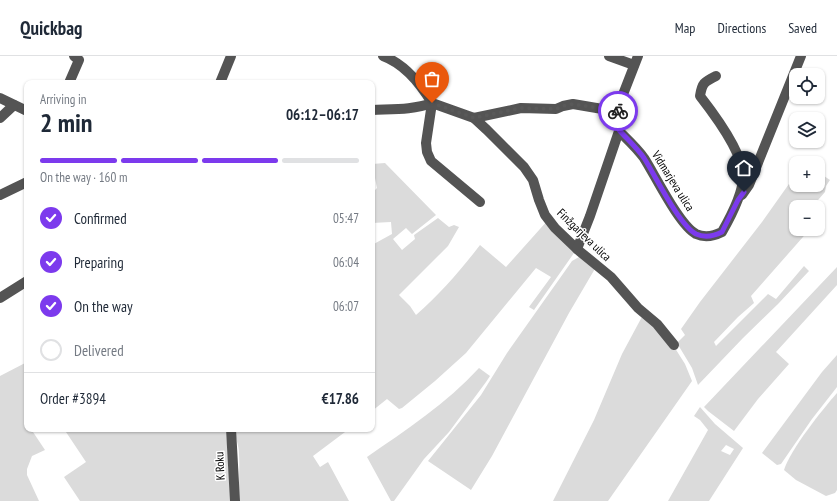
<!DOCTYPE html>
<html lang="en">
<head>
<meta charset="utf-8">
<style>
  body { margin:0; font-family:"PT Sans Narrow",sans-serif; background:#f2f2f3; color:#1f2937; height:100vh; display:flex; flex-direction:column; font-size:15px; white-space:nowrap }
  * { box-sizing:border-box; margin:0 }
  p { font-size:13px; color:#747a83 }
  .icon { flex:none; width:22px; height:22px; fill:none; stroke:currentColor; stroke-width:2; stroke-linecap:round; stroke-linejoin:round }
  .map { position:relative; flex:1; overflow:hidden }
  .details { position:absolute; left:24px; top:24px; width:351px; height:352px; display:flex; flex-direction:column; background:#fff; border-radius:8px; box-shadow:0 1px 3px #0004 }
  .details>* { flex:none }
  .buttons { position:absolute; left:789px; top:12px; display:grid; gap:8px }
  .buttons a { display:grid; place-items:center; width:36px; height:36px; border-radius:8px; background:#fff; box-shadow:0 1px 3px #0004; font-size:20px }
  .pin { position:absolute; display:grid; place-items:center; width:34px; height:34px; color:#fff; margin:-41px -17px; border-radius:50% 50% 50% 0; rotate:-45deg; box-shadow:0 0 4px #0007 }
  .pin .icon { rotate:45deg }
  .courier { position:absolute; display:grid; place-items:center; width:40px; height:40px; margin:-20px; border:3px solid #7c3aed; border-radius:50%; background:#fff; color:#222; box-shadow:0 1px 5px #0007 }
  .headline em { font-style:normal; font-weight:700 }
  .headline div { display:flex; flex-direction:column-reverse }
  .headline { display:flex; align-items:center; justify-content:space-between; height:68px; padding:0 16px }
  h1 { font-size:26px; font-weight:700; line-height:30px }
  .bar { display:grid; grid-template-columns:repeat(4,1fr); gap:6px 4px; align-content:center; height:48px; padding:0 16px }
  .bar i { height:5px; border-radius:3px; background:#e0e1e3 }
  .bar .selected { background:#7c3aed }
  .bar p { grid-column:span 4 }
  .line { display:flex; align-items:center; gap:10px; padding:0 16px; border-top:1px solid #e0e1e3 }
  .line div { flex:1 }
  ol { padding:0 16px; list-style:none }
  li { display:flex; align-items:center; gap:12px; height:44px }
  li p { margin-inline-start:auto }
  li .icon { padding:4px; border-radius:50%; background:#7c3aed; color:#fff; stroke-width:4 }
  li:last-child { color:#747a83 }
  li i { width:22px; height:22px; border:2px solid #e0e1e3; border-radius:50% }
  header { display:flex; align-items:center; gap:24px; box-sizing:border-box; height:56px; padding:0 20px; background:#fff; border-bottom:1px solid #e0e1e3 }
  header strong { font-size:19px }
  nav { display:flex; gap:22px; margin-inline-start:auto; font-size:14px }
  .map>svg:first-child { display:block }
  .green { fill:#dbdbdb; fill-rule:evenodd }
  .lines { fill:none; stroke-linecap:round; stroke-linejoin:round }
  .minor { stroke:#545454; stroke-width:10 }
  .done { stroke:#595959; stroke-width:4; stroke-dasharray:0 7.2 }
  .route { stroke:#7c3aed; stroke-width:5 }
  .labels { text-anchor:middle; stroke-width:3; stroke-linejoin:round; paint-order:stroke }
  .street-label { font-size:12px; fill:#000; stroke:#fff }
</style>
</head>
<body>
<header>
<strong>Quickbag</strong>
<nav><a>Map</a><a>Directions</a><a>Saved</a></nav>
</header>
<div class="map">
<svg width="837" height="445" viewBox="0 0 837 445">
  <rect width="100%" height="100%" fill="#fff"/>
  <!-- green -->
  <g class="green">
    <path d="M385 107 436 159 412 178 406 172 393 183 402 194 415 183 414 179 438 162 449 171 454 169 459 171 448 190 399 239 410 250 416 259C440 238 461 214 480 189L506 211 548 164 574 197 534 254 529 251 551 221 536 212 466 297 435 325 402 352 399 353 387 343 372 355V189L392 178 391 166 372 167 374 135 377 132 375 122H372V108Z"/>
    <path d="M818 116 830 124 826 130 825 136 812 151H796V173H810L751 240 754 247 738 261 714 286 716 290 768 238 776 243 804 210 809 215 778 248 743 282 698 329 692 312 677 287 685 279 681 273 700 246 762 166 796 118V129H818Z"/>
    <path d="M579 201 583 202 596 211 569 257 492 400 471 434 428 405 481 339 507 297 565 215 572 205Z"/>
    <path d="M837 211V229L776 296 789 308 758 343 734 375 708 355 704 351Z"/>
    <path d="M644 257 673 289 685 308 692 325 608 445H553L594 364 622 298Z"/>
    <path d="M837 299V331L812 363 781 408 777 409 762 397 822 316Z"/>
    <path d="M27 306V373H31L45 394 32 400 27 413V419L39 445H0V320Z"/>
    <path d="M479 312 490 320 486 326 449 376 424 403 394 445H391L367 401C406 374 447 347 479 312Z"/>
    <path d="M837 337V434L835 437 826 440 796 424 784 414C790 394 822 354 837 337Z"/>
    <path d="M700 351 715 368 743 392 709 445H668L708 374 700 364 694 360ZM726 389 734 393 730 399 721 395Z"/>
    <path d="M64 373H226L231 445H80L64 421 86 406Z"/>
    <path d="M235 373H349L313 400 320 411 328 406 349 445H240C238 429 240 414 239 398 239 389 235 382 235 373Z"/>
  </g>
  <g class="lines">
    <!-- minor -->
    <g class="minor">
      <path d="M383 0C405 8 420 27 432 47L426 87 427 96 431 105 480 146"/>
      <path d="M609 0 634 9"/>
      <path d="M69 27 79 4 74 0"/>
      <path d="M220 27 231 0"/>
      <path d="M0 42 27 55"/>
      <path d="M372 54C392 53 413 54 432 47L474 62 487 74 524 111 533 124 539 144 545 159 555 172 578 194 611 221 638 252 657 268 674 289"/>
      <path d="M0 62 14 49"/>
      <path d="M474 62 521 52 556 53 563 50 573 48 620 56"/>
      <path d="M619 75C627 83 637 92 644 102 655 119 679 169 696 178 705 182 714 180 722 176 730 162 743 137 743 121 744 98 714 58 700 40 702 27 704 26 716 20"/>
      <path d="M0 139 27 126"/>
      <path d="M742 139 749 129 801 0"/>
      <path d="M577 193 590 160 619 75V59L622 41 638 0"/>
      <path d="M0 242 27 225"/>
      <path d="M231 373 235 445"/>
    </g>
  </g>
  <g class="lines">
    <!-- done -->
    <path class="done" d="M432 47 474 62 521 52 556 53 563 50 573 48 618 55"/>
    <!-- route -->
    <path class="route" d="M618 55 620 56 619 74C627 83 637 92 644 102 655 119 679 169 696 178 705 182 714 180 722 176L738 144 744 136"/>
  </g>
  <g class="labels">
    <!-- street labels -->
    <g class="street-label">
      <text transform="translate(673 125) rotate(58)" y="4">Vidmarjeva ulica</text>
      <text transform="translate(584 179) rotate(44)" y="4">Finžgarjeva ulica</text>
      <text transform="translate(220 410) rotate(-93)" y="4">K Roku</text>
    </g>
  </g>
</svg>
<div class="buttons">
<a><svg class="icon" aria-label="locate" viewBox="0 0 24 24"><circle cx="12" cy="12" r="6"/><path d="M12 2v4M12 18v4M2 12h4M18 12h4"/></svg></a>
<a><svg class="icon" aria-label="layers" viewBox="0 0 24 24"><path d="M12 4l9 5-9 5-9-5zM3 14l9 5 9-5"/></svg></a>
<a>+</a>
<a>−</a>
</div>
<div class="pin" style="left:432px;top:47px;background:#ea580c"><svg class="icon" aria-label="bag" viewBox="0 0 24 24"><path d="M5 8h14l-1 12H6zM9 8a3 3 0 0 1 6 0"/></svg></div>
<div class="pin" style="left:744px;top:136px;background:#1f2937"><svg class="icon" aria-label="home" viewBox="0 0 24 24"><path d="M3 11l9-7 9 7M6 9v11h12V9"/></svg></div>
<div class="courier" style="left:618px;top:55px"><svg class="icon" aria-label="bike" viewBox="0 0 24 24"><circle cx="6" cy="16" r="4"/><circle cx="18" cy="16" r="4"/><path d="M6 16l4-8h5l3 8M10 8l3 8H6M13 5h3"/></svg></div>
<section class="details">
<div class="headline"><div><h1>2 min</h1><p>Arriving in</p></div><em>06:12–06:17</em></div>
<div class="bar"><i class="selected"></i><i class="selected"></i><i class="selected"></i><i></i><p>On the way · 160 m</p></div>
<ol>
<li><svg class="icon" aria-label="check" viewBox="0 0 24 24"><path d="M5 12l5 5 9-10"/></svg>Confirmed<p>05:47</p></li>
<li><svg class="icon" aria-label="check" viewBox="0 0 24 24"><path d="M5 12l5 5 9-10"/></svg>Preparing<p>06:04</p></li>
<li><svg class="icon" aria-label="check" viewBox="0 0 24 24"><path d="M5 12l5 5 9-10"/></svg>On the way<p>06:07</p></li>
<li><i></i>Delivered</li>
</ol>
<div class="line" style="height:52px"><div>Order #3894</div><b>€17.86</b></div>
</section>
</div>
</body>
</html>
